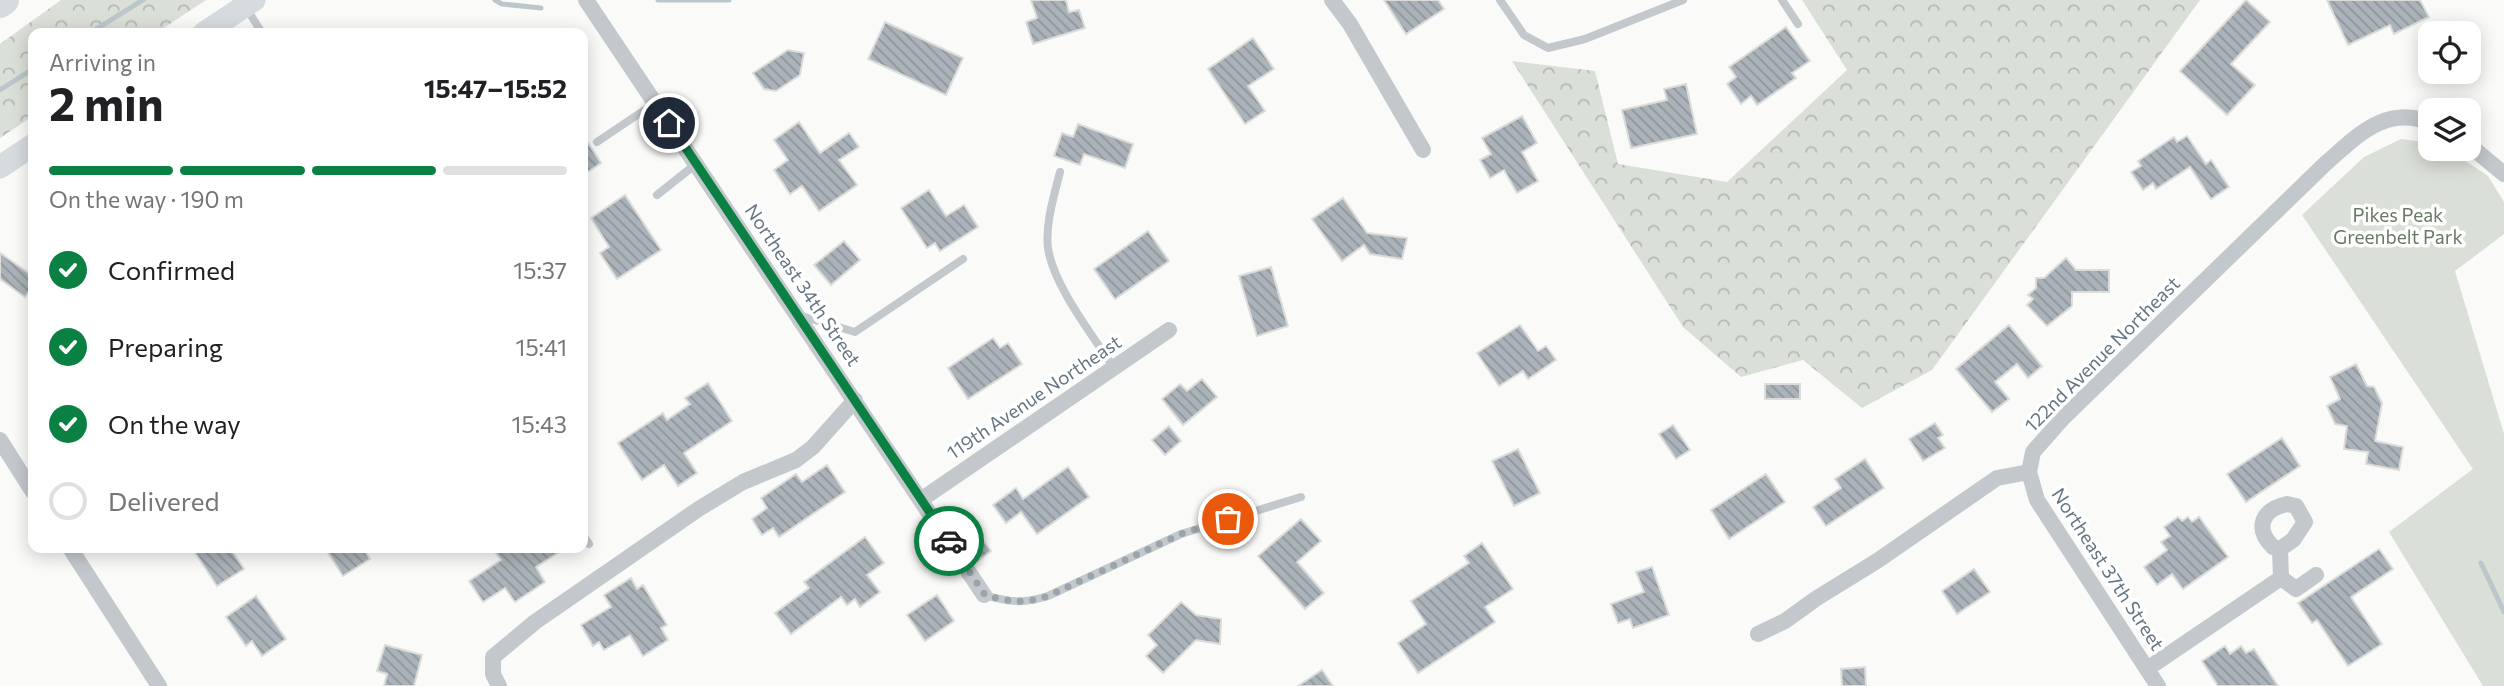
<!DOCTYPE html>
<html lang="en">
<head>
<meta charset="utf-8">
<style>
  body { margin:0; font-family:Commissioner,sans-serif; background:#f6f6f6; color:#202124; height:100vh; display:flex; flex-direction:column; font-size:26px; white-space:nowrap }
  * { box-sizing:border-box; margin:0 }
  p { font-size:23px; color:#757577 }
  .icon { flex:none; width:38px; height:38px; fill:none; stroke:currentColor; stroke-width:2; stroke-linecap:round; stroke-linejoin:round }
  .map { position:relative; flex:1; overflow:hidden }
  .drawer { position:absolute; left:28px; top:28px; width:560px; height:525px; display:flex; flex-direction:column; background:#fff; border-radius:14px; box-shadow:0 4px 18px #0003 }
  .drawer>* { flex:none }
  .tools { position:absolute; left:2418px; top:21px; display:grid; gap:14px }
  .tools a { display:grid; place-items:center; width:63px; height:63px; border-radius:14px; background:#fff; box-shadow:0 4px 18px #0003; font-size:35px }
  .pin { position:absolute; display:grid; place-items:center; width:60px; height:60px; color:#fff; margin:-30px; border:4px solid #fff; border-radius:50%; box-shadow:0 2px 7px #0007 }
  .courier { position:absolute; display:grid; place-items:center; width:70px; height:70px; margin:-35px; border:5px solid #0b8043; border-radius:50%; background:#fff; color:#222; box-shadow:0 2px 9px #0007 }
  .head em { font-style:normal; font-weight:700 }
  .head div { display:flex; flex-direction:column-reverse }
  .head { display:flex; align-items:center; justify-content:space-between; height:119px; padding:0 21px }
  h1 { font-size:46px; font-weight:700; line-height:52px }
  .bar { display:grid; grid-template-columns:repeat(4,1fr); gap:10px 7px; align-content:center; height:84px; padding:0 21px }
  .bar i { height:9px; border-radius:5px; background:#e0e0e0 }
  .bar .selected { background:#0b8043 }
  .bar p { grid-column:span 4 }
  ol { padding:0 21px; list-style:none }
  li { display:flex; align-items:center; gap:21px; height:77px }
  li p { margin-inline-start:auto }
  li .icon { padding:7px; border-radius:50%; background:#0b8043; color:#fff; stroke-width:4 }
  li:last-child { color:#757577 }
  li i { width:38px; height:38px; border:4px solid #e0e0e0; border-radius:50% }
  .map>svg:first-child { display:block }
  .forest { fill:url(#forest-crowns) }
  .green { fill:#dadfd7 }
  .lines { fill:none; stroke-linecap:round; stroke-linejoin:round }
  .stream { stroke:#bbc7cb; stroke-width:5 }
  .building { fill:url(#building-back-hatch); stroke:#dcdcda; stroke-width:2 }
  .lane { stroke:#c3c8cc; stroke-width:8 }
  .street { stroke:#c3c8cc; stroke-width:16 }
  .secondary { stroke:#d6dbdf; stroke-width:23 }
  .highway { stroke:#d6dbdf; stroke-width:30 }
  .done { stroke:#99a4ac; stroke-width:7; stroke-dasharray:0 12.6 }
  .route { stroke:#0b8043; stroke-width:9 }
  .labels { text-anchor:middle; stroke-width:7; stroke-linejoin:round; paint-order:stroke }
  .park-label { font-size:19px; fill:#687a64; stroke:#fff }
  .street-label { font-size:19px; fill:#657683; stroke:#fff }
</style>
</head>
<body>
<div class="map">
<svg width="2504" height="686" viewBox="0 0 2504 686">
  <defs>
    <pattern id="forest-crowns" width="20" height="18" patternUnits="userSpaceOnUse" patternTransform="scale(1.75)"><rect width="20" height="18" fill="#dadfd7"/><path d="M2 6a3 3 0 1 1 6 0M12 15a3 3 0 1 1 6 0" fill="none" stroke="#b4b9b4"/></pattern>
    <pattern id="building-back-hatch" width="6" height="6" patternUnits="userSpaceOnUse" patternTransform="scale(1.75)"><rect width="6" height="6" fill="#aab3b9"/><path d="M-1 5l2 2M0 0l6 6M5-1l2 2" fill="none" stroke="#8e969c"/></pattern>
  </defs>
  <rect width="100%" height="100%" fill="#fafaf8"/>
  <!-- forest -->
  <g class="forest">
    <path d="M61 0H206L156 33H33V116L0 138V44Z"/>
    <path d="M1802 0H2200L1932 370 1862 408 1803 360 1741 377 1683 327 1512 61 1595 71 1618 164 1727 182 1847 70Z"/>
  </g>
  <!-- green -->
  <path class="green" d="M2401 139 2431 143V149H2448L2488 176 2504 202V234L2455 271 2504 434V686H2483L2389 532 2473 469 2302 215 2364 157Z"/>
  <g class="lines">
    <!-- stream -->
    <g class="stream">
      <path d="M495 0 502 4 541 8"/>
      <path d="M658 0H729"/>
      <path d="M90 33 143 0"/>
      <path d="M0 90 33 69"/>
      <path d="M2481 563 2504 612"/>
    </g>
  </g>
  <!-- building -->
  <g class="building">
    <path d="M1031 0H1066L1069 12 1079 10 1085 28 1033 44 1026 22 1037 18Z"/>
    <path d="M1384 0H1438L1444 9 1406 34Z"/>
    <path d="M2246 0 2270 22 2231 64 2255 85 2227 115 2180 71Z"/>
    <path d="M2327 0H2420L2429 17 2394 34 2390 25 2348 45Z"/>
    <path d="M885 22 963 58 946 95 868 59Z"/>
    <path d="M1786 27 1810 61 1792 73 1796 78 1757 105 1751 96 1741 104 1727 84 1736 77 1729 67Z"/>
    <path d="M1253 38 1274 69 1248 86 1265 111 1245 124 1208 69Z"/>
    <path d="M788 50 804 53 800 75 776 91 764 89 753 73Z"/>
    <path d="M1686 84 1697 134 1631 148 1622 110 1667 100 1664 89Z"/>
    <path d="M1522 116 1537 143 1522 152 1538 181 1517 193 1504 170 1490 178 1480 160 1491 154 1482 138Z"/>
    <path d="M799 122 820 153 849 133 859 147 839 160 857 185 819 211 802 186 790 194 774 170 788 160 774 140Z"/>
    <path d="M1078 124 1133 144 1125 168 1084 154 1080 165 1054 156 1062 133 1073 137Z"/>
    <path d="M583 135 601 163 583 175Z"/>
    <path d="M2187 136 2206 164 2211 160 2229 187 2211 199 2190 167 2156 189 2153 183 2143 190 2131 172 2141 166 2138 161 2174 137 2177 142Z"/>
    <path d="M929 190 946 216 964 205 978 227 940 251 935 243 927 248 901 208Z"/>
    <path d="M625 195 661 250 617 279 600 253 609 247 591 218Z"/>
    <path d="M1343 198 1367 233 1407 238 1402 259 1370 254 1364 245 1342 261 1312 219Z"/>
    <path d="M1148 231 1169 261 1115 299 1094 269Z"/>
    <path d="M844 241 860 260 831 285 814 265Z"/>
    <path d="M0 253 33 276V286L25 297 0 279Z"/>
    <path d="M2066 258 2076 270H2109V292H2072V306L2047 326 2027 305 2033 299 2028 295 2036 288V278H2044Z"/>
    <path d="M1271 267 1288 326 1257 336 1239 276Z"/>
    <path d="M1520 325 1538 351 1546 346 1556 360 1528 379 1523 371 1499 386 1477 353Z"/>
    <path d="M2009 325 2042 366 2028 378 2017 364 1995 382 2009 399 1992 412 1956 369Z"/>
    <path d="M993 338 1000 348 1008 343 1022 364 968 399 948 368Z"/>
    <path d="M2356 364 2367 386 2374 387 2382 403 2375 441 2403 447 2399 470 2366 464 2368 452 2344 449 2347 426 2335 424 2327 406 2340 399 2330 377Z"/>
    <path d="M1202 379 1217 397 1183 425 1162 399 1180 384 1187 391Z"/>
    <path d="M708 383 732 421 684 453 697 473 678 486 664 465 642 480 618 443 663 413 667 420 690 404 685 398Z"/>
    <rect x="1765" y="384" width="35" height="15"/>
    <path d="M1935 423 1943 435 1938 438 1945 448 1923 461 1909 439Z"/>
    <path d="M1673 425 1690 450 1676 459 1659 434Z"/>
    <path d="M1169 426 1181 441 1165 455 1152 440Z"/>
    <path d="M2282 438 2300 466 2246 502 2227 474Z"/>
    <path d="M1518 449 1540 493 1514 506 1492 461Z"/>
    <path d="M1865 459 1884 488 1826 526 1813 507 1841 488 1835 479Z"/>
    <path d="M827 465 845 492 779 537 773 528 762 535 752 519 767 508 761 498 796 474 802 482Z"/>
    <path d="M1068 467 1089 497 1037 534 1021 512 1006 523 993 505 1016 488 1023 499Z"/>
    <path d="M1766 474 1785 502 1729 539 1711 510Z"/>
    <path d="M2178 517 2182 521 2188 517 2192 522 2199 517 2228 557 2183 589 2172 574 2157 585 2144 567 2167 550 2161 542 2170 536 2164 527Z"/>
    <path d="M1301 519 1321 541 1297 562 1324 593 1305 609 1258 556Z"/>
    <path d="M974 529 991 551 977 561 961 538Z"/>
    <path d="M865 537 884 563 867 575 880 592 860 607 855 599 847 605 841 597 791 634 775 613 809 588 804 582Z"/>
    <path d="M1482 543 1513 589 1485 607 1495 622 1418 673 1398 643 1426 624 1411 601 1469 563 1464 556Z"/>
    <path d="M192 548H230L244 569 217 586Z"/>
    <path d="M325 548H363L370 559 343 576Z"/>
    <path d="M492 548H565L536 567 545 582 515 602 505 588 483 602 469 581 501 560Z"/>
    <path d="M2379 549 2393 569 2351 597 2382 644 2348 666 2317 620 2312 623 2298 603Z"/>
    <path d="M1652 567 1669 615 1633 628 1630 619 1618 623 1611 604 1644 592 1636 572Z"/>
    <path d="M1974 569 1990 592 1957 614 1942 591Z"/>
    <path d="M631 578 637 589 643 585 667 625 661 628 668 640 643 656 630 635 604 650 599 642 593 646 581 625 611 607 604 595Z"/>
    <path d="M937 595 954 621 925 641 907 615Z"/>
    <path d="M256 596 286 639 262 656 252 641 246 646 226 617Z"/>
    <path d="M1181 602 1196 615 1221 619 1220 644 1196 640 1163 673 1146 656 1157 645 1148 635Z"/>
    <path d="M385 645 422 655 414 686H384L387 674 377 671Z"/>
    <path d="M2225 646 2230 654 2241 646 2246 653 2254 649 2278 686H2218L2202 661Z"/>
    <path d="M1865 667 1866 686H1842L1841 669Z"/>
    <path d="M1322 670 1333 686H1298Z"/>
  </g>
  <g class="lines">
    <!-- lane -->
    <g class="lane">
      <path d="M1500 0 1524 35 1548 48 1585 39 1683 0"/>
      <path d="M1782 0 1798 24"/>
      <path d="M247 9 262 33"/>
      <path d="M597 142 655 103"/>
      <path d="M1060 172C1054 196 1045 224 1048 248 1053 285 1093 336 1114 368"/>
      <path d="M657 195 696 164"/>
      <path d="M798 315 855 332 963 259"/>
      <path d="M583 535 589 544"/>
      <path d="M984 595C1009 602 1023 604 1048 596L1181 534 1301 497"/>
    </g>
    <!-- street -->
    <g class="street">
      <path d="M586 0 984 595"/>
      <path d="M1332 0 1350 24 1423 150"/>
      <path d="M2469 145 2504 174"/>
      <path d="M0 440 33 492"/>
      <path d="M2029 472 2033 452 2063 418 2325 164C2357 136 2386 104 2431 123"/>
      <path d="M2029 472 2037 500 2158 686"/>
      <path d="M922 499 1169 330"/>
      <path d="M2287 504 2296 506 2305 522 2293 540 2280 549 2273 547C2254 528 2262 509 2287 504Z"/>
      <path d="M70 548 159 686"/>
      <path d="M2281 578 2296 589 2316 575"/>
      <path d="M1758 634 1785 621 1817 598 1877 561 1997 478 2029 472"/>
      <path d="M2147 669 2281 578 2280 549"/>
      <path d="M499 686 493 674V657L535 622 700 508 743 482 796 460 813 447 855 400"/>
    </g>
    <!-- secondary -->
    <g class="secondary">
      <path d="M204 33 254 0"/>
      <path d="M0 167 33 145"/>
    </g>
    <!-- highway -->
    <path class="highway" d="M0 3 4 0"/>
  </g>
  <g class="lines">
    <!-- done -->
    <path class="done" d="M949 541 985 595C1009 602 1023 604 1048 596L1181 534 1228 519"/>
    <!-- route -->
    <path class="route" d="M669 123 949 541"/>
  </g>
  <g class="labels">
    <!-- park labels -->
    <g class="park-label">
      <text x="2398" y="222">Pikes Peak<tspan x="2398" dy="22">Greenbelt Park</tspan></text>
    </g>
    <!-- street labels -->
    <g class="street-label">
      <text transform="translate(803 285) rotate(56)" y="7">Northeast 34th Street</text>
      <text transform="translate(2102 354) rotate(-45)" y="7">122nd Avenue Northeast</text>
      <text transform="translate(1034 397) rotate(-34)" y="7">119th Avenue Northeast</text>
      <text transform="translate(2108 569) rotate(57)" y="7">Northeast 37th Street</text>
    </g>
  </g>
</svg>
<div class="tools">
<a><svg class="icon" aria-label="locate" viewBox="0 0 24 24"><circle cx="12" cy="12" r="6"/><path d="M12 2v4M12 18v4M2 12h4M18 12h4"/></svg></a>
<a><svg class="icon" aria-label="layers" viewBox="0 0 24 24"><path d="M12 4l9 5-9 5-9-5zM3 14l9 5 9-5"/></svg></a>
</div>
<div class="pin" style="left:1228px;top:519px;background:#ea580c"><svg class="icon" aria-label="bag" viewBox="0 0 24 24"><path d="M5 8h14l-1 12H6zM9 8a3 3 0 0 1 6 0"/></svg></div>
<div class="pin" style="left:669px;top:123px;background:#1f2937"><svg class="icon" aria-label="home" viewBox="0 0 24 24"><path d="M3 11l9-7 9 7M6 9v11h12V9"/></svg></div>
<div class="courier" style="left:949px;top:541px"><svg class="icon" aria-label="car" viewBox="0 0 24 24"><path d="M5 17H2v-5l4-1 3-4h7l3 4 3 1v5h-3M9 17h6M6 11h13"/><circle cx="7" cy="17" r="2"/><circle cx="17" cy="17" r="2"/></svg></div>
<section class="drawer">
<div class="head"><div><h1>2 min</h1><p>Arriving in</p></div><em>15:47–15:52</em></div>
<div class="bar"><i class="selected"></i><i class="selected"></i><i class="selected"></i><i></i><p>On the way · 190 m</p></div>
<ol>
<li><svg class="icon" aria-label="check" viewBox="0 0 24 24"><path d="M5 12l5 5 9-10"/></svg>Confirmed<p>15:37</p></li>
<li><svg class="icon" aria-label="check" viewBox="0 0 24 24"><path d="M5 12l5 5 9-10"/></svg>Preparing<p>15:41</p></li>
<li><svg class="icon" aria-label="check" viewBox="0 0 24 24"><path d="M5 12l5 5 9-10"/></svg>On the way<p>15:43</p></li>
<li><i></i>Delivered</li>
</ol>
</section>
</div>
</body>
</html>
